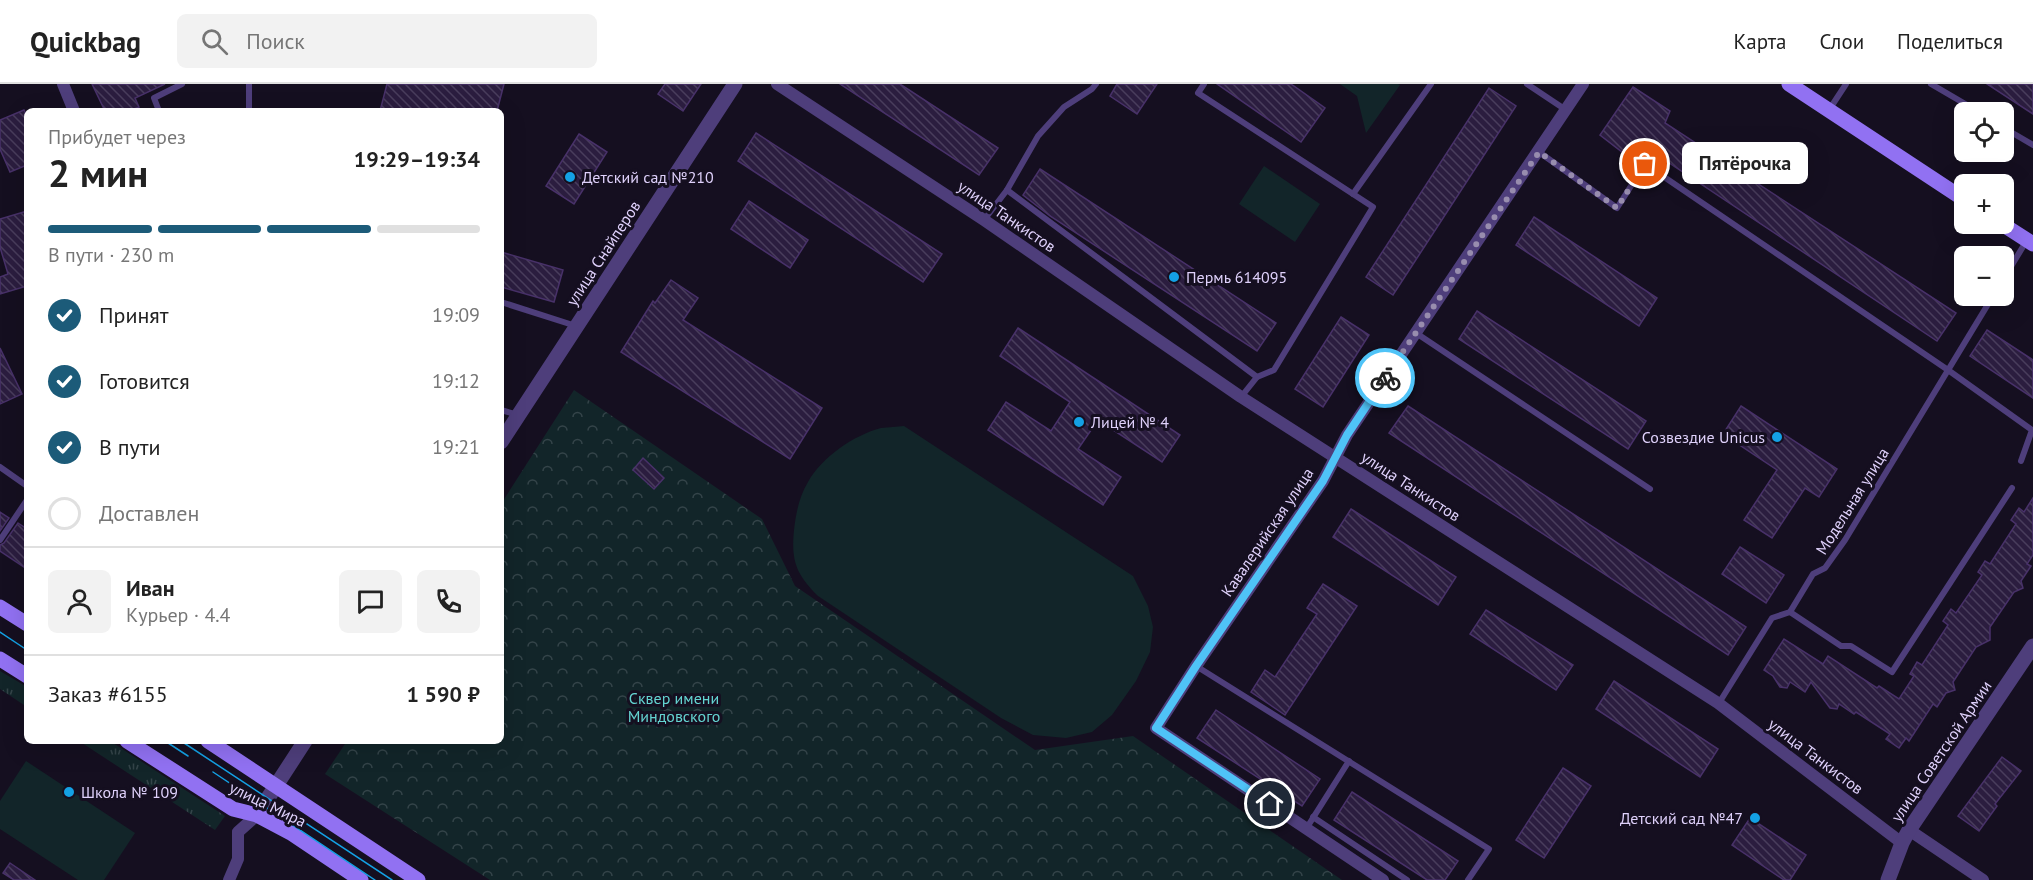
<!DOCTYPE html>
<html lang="ru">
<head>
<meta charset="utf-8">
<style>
  body { margin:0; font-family:"PT Sans",sans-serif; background:#f2f2f2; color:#222; height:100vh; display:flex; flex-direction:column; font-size:22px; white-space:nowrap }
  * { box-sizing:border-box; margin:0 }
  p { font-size:20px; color:#767676 }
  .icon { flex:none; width:33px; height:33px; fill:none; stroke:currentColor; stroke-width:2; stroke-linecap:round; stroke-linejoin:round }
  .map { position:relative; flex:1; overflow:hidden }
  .panel { position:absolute; left:24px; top:24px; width:480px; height:636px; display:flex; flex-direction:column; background:#fff; border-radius:9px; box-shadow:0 6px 24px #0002 }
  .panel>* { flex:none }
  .tools { position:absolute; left:1954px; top:18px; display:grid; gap:12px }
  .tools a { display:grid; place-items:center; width:60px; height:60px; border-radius:9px; background:#fff; box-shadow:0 6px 24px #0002; font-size:30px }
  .pin { position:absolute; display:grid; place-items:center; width:51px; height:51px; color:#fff; margin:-26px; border:3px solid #fff; border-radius:50%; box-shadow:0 2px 6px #0007 }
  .courier { position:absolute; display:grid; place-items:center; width:60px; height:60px; margin:-30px; border:4px solid #4fc3f7; border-radius:50%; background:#fff; color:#222; box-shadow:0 2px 8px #0007 }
  .bubble { position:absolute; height:42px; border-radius:9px; background:#fff; box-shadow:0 6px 24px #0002; font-size:20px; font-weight:600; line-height:42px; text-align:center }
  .headline em { font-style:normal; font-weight:600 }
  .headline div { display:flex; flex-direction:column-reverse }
  .headline { display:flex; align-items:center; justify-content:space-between; height:102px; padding:0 24px }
  h1 { font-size:39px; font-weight:600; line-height:45px }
  .bar { display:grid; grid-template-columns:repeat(4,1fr); gap:9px 6px; align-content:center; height:72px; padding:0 24px }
  .bar i { height:8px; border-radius:4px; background:#e0e0e0 }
  .bar .selected { background:#1c5b79 }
  .bar p { grid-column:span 4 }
  .line { display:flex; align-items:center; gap:15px; padding:0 24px; border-top:2px solid #e0e0e0 }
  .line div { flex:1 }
  .round { display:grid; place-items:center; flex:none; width:63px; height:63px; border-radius:9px; background:#f2f2f2 }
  ol { padding:0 24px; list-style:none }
  li { display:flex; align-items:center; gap:18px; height:66px }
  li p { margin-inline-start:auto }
  li .icon { padding:6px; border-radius:50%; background:#1c5b79; color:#fff; stroke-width:4 }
  li:last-child { color:#767676 }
  li i { width:33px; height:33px; border:3px solid #e0e0e0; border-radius:50% }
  header { display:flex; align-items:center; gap:36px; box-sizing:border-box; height:84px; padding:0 30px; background:#fff; border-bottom:2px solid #e0e0e0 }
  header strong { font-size:28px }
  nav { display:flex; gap:33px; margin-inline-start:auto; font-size:21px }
  .search { width:420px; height:54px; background:#f2f2f2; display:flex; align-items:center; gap:15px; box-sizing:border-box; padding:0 21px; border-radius:9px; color:#767676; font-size:22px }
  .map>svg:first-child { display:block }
  .grass { fill:url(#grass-tufts) }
  .forest { fill:url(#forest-crowns) }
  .park { fill:#122529 }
  .building { fill:url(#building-back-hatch); stroke:#483169; stroke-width:1.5 }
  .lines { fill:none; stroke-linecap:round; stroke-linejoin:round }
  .service { stroke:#4e3e7b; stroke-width:6 }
  .minor { stroke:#4e3e7b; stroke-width:12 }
  .tertiary { stroke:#4e3e7b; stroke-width:15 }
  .secondary { stroke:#9171f2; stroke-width:15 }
  .tram { stroke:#14a1e4; stroke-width:1.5 }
  .done { stroke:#988dae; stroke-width:6; stroke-dasharray:0 10.8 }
  .route { stroke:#4fc3f7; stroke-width:8 }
  .poi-dot { fill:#14a1e4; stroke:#150f20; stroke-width:2 }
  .labels { text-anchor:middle; stroke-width:6; stroke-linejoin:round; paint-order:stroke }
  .poi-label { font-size:16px; fill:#dfd1fb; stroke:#150f20; text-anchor:start }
  .street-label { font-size:16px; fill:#dfd1fb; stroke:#150f20 }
  .park-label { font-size:16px; fill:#64d4d1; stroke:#150f20 }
</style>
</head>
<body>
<header>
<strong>Quickbag</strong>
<div class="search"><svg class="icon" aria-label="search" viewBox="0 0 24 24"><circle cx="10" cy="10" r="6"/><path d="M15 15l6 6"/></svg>Поиск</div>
<nav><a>Карта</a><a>Слои</a><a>Поделиться</a></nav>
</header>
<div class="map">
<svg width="2033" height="796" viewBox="0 0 2033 796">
  <defs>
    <pattern id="grass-tufts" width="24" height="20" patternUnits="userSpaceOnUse" patternTransform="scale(1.5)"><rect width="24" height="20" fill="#122529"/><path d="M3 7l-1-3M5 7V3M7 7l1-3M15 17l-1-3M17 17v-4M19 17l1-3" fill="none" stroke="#344449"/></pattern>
    <pattern id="forest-crowns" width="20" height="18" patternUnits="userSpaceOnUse" patternTransform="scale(1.5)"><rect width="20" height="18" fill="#122529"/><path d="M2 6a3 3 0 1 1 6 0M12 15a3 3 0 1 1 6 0" fill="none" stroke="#344449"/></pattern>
    <pattern id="building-back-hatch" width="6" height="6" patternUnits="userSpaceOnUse" patternTransform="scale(1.5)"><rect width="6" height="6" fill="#2b1d3f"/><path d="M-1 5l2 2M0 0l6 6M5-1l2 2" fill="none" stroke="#493d5c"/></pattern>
  </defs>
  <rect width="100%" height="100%" fill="#150f20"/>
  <!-- grass -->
  <g class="grass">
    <path d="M0 587 27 603V623L0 605Z"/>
    <path d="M79 657H110L225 732 215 746Z"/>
  </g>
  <!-- forest -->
  <path class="forest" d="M574 306 762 435 795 502 1035 666 1133 652 1342 796H490L325 690 347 657H501V420Z"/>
  <!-- park -->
  <g class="park">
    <path d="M1340 0H1398L1400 1 1366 49 1357 12Z"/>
    <path d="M1264 82 1320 120 1295 158 1239 120Z"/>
    <path d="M904 342 1133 492 1148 522 1153 543 1150 568 1136 597 1112 631 1092 648 1066 654 1033 651 1001 634 818 512C796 490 791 477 794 446 796 429 799 413 808 398 822 373 854 351 881 344 889 343 897 343 904 342Z"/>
    <path d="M26 677 135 749 104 796H78L0 745V717Z"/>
  </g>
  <!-- building -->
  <g class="building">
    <path d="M92 0H165L135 14 139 23 130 27H105Z"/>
    <path d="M387 0H504L497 27H380Z"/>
    <path d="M665 0H701L683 27 658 10Z"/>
    <path d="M840 0H900L998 64 979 91Z"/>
    <path d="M1117 0H1157L1137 30 1110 12Z"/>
    <path d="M1217 0H1291L1325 24 1301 58Z"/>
    <path d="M1987 0H2033V30Z"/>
    <path d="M1633 3 1670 27 1665 39 1956 229 1937 257 1636 57 1622 68 1600 51Z"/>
    <path d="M1489 4 1516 22 1393 211 1366 193Z"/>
    <path d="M24 26 27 32V81L10 88 0 65V36Z"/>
    <path d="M756 49 942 170 923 198 738 77Z"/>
    <path d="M579 50 607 68 574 120 546 102Z"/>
    <path d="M1040 85 1276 239 1257 267 1050 132 1023 111Z"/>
    <path d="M749 117 808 156 790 184 731 145Z"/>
    <path d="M27 127V202L0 210V193L8 190 0 163V135Z"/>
    <path d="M1534 133 1657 214 1639 242 1516 161Z"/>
    <path d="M501 168 563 186 554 218 501 203Z"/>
    <path d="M671 196 698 214 683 236 822 324 790 375 621 268 653 217 655 219Z"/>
    <path d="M1477 227 1646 337 1628 365 1459 255Z"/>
    <path d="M1341 233 1369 251 1323 323 1295 305Z"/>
    <path d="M1018 244 1180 351 1162 378 1098 336 1078 365 1121 393 1103 421 988 346 1006 318 1051 347 1070 318 1000 272Z"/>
    <path d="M1987 246 2033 276V314L1970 272Z"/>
    <path d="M0 264 22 310 0 320Z"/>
    <path d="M1408 322 1746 543 1728 571 1389 349Z"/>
    <path d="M1741 322 1837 385 1819 413 1805 404 1772 454 1744 436 1777 386 1723 350Z"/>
    <path d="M643 374 664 394 654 405 633 386Z"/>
    <path d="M2033 414V471L2027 480 2031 482 2021 497 2023 504 2014 508 1990 543V556L1976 563 1953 598 1955 606 1946 609 1937 623 1933 620 1909 657 1906 654 1899 664 1886 655 1890 650 1856 628 1854 630 1839 620 1837 625 1830 624 1811 598 1805 608 1790 598 1787 604 1780 603 1773 592 1764 586 1784 555 1823 580 1828 572 1877 604 1879 602 1899 615 1914 592 1910 590 1917 578 1922 581 1948 541 1943 537 1951 525 1956 529 1982 491 1978 488 1985 477 1990 480 2016 440 2011 436 2019 424 2024 428Z"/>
    <path d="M1351 425 1456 493 1438 521 1333 453Z"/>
    <path d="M0 428 9 434 0 447Z"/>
    <path d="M18 439 27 445V485L0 467V461L4 459Z"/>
    <path d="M1740 463 1784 491 1766 519 1722 490Z"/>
    <path d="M1323 500 1357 522 1285 631 1251 608 1265 586 1275 593 1317 530 1307 524Z"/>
    <path d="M1486 526 1573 581 1556 606 1470 550Z"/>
    <path d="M1614 597 1718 665 1700 693 1596 625Z"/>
    <path d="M1216 626 1320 695 1302 722 1197 654Z"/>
    <path d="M2002 673 2021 687 1995 720 1997 722 1979 747 1958 732Z"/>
    <path d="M1563 684 1591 702 1544 774 1516 756Z"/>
    <path d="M1352 708 1458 777 1445 796H1427L1334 736Z"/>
    <path d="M1750 734 1806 771 1790 796H1784L1732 761Z"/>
    <path d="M10 779 35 796H14L3 789Z"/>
  </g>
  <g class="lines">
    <!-- service -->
    <g class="service">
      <path d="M1204 0 1198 9 1373 123 1274 286 1257 293"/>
      <path d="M1527 0 1566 26"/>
      <path d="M1931 0 1979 28"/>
      <path d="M1829 26 1846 0"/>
      <path d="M159 27 154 14 182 0"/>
      <path d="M249 27V0"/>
      <path d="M2004 44 2033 61"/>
      <path d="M1539 68 1617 124 1645 80 1948 286 2032 346 2021 377"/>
      <path d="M1007 106 1038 52 1064 23 1092 5 1096 0"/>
      <path d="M1353 110 1431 0"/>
      <path d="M984 136 1007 106 1257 293 1241 313"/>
      <path d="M2004 194 2027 156"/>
      <path d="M501 218 576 242"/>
      <path d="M1416 249 1650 405"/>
      <path d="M501 326 518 331"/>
      <path d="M0 383 27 402"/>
      <path d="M0 456 27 416"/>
      <path d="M1790 528 1841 562H1851L1892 588 2012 404"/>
      <path d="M1196 582 1489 765 1468 796"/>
      <path d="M1719 619 1772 534 1790 528 1813 490 1825 484 1845 456 1993 212"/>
      <path d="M1313 733 1407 796"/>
      <path d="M1306 745 1349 677"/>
    </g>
    <!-- minor -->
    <g class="minor">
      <path d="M63 0 74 27"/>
      <path d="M777 0 984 136 1241 313 1718 619 1902 759"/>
      <path d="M1909 746 1983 796"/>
      <path d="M229 796 238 775V748L257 731"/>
      <path d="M1383 796 1156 644 1196 582 1323 397 1347 351 1583 0"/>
    </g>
    <!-- tertiary -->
    <g class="tertiary">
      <path d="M501 358 735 0"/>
      <path d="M257 731 305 657"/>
      <path d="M1888 796 1902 759 1909 746 2033 562"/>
    </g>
    <!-- secondary -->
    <g class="secondary">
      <path d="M1789 0 1965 116"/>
      <path d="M2002 140 2033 160"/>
      <path d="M0 523 27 540"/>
      <path d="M0 575 27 592"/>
      <path d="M127 657 233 725 257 731 291 749 361 796"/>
      <path d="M208 657 418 796"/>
    </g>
    <!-- tram -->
    <g class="tram">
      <path d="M0 548 27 566"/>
      <path d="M165 657 188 672"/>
      <path d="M181 657 392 796"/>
      <path d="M213 688 375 796"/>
    </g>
  </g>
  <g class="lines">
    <!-- done -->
    <path class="done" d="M1385 294 1539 68 1617 124 1645 80"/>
    <!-- route -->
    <path class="route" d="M1270 720 1156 644 1196 582 1323 397 1347 351 1385 294"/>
  </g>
  <!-- markers -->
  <g class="poi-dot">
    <circle cx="570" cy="93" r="6"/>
    <circle cx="1174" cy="193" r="6"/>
    <circle cx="1079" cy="338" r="6"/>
    <circle cx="1777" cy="353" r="6"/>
    <circle cx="69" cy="708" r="6"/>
    <circle cx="1755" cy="734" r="6"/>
  </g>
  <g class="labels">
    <!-- poi labels -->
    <g class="poi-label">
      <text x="582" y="99">Детский сад №210</text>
      <text x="1186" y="199">Пермь 614095</text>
      <text x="1091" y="344">Лицей № 4</text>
      <text x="1765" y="359" text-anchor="end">Созвездие Unicus</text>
      <text x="81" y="714">Школа № 109</text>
      <text x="1743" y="740" text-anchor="end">Детский сад №47</text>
    </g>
    <!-- street labels -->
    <g class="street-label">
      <text transform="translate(1007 132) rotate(34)" y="6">улица Танкистов</text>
      <text transform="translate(603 169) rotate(-57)" y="6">улица Снайперов</text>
      <text transform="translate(1411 402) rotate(33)" y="6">улица Танкистов</text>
      <text transform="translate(1852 417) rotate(-58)" y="6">Модельная улица</text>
      <text transform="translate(1267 448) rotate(-56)" y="6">Кавалерийская улица</text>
      <text transform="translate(1941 667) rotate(-56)" y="6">улица Советской Армии</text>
      <text transform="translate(1816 672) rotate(37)" y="6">улица Танкистов</text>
      <text transform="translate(268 720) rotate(26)" y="6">улица Мира</text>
    </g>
    <!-- park labels -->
    <g class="park-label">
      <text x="674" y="620">Сквер имени<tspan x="674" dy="18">Миндовского</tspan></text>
    </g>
  </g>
</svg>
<div class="tools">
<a><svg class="icon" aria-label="locate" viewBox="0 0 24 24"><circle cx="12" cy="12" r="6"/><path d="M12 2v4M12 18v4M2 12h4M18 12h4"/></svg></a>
<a>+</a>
<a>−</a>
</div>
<div class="pin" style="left:1645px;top:80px;background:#ea580c"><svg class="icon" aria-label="bag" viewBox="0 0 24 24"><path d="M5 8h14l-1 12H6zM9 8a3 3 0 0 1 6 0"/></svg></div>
<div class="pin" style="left:1270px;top:720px;background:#1f2937"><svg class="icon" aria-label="home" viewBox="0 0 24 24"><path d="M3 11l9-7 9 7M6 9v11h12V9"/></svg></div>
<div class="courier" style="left:1385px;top:294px"><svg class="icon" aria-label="bike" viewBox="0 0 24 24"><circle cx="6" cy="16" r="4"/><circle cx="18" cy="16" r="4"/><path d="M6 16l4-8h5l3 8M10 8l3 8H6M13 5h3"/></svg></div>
<div class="bubble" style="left:1682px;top:58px;width:126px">Пятёрочка</div>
<section class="panel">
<div class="headline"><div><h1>2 мин</h1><p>Прибудет через</p></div><em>19:29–19:34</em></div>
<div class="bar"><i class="selected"></i><i class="selected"></i><i class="selected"></i><i></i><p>В пути · 230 m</p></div>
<ol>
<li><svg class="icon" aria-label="check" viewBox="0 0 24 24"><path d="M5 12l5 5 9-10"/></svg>Принят<p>19:09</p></li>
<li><svg class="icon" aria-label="check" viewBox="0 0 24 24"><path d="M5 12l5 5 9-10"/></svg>Готовится<p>19:12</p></li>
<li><svg class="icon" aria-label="check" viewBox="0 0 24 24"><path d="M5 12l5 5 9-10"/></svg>В пути<p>19:21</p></li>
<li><i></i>Доставлен</li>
</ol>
<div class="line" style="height:108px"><a class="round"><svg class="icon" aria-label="person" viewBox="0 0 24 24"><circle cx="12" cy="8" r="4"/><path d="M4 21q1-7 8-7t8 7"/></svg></a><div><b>Иван</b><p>Курьер · 4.4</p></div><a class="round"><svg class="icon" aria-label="chat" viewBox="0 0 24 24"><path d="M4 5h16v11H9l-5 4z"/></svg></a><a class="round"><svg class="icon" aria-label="phone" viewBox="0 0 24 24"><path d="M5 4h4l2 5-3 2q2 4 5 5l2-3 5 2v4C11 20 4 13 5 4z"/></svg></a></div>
<div class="line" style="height:78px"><div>Заказ #6155</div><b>1 590 ₽</b></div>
</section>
</div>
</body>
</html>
